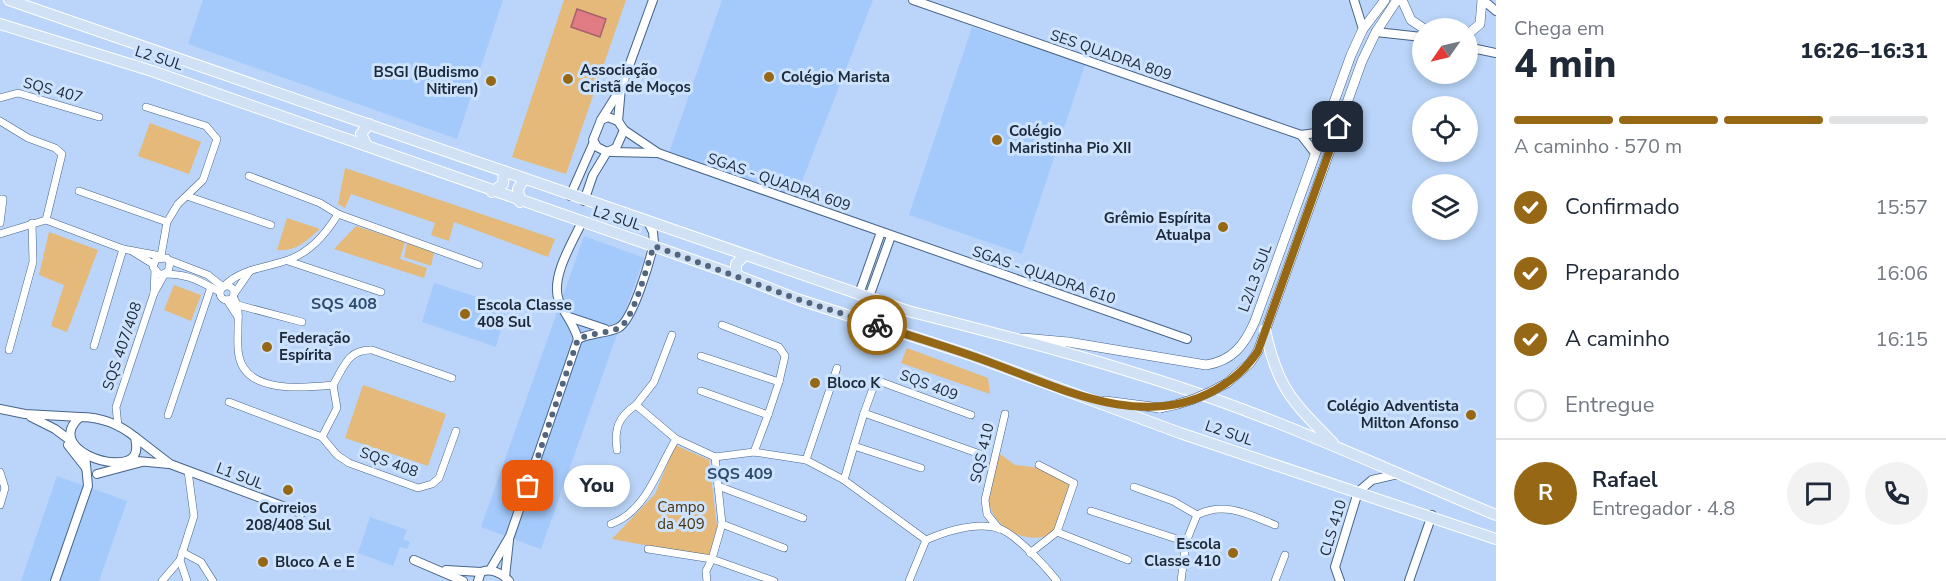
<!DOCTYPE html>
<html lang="pt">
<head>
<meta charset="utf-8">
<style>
  body { margin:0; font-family:"Nunito Sans",sans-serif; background:#f2f2f3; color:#1f2937; height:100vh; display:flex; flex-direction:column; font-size:22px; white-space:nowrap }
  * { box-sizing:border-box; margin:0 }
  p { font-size:20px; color:#747a83 }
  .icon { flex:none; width:33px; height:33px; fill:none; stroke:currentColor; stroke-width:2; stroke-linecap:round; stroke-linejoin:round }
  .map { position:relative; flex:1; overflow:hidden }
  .details { display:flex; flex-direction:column; background:#fff; width:450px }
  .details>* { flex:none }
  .needle { width:39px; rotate:236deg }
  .controls { position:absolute; left:1412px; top:18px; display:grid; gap:12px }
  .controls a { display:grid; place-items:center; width:66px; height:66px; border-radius:50%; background:#fff; box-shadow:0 3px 9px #0003; font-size:30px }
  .pin { position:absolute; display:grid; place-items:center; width:51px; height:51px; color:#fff; margin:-26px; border-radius:12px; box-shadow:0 3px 9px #0006 }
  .courier { position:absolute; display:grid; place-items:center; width:60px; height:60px; margin:-30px; border:4px solid #966816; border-radius:50%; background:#fff; color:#222; box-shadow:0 2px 8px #0007 }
  .bubble { position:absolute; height:42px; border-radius:21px; background:#fff; box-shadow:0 3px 9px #0003; font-size:20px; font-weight:800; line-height:42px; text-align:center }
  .head em { font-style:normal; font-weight:800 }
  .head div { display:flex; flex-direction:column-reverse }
  .head { display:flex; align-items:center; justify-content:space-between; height:102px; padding:0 18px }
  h1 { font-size:39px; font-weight:800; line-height:45px }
  .bar { display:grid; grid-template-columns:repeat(4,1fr); gap:9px 6px; align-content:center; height:72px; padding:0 18px }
  .bar i { height:8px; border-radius:4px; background:#e0e1e3 }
  .bar .selected { background:#966816 }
  .bar p { grid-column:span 4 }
  .line { display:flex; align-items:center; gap:15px; padding:0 18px; border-top:2px solid #e0e1e3 }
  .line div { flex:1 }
  .round { display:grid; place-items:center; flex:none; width:63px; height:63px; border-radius:32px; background:#f2f2f3 }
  ol { padding:0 18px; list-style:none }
  li { display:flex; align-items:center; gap:18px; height:66px }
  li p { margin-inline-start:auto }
  li .icon { padding:6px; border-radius:50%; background:#966816; color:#fff; stroke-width:4 }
  li:last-child { color:#747a83 }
  li i { width:33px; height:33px; border:3px solid #e0e1e3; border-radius:50% }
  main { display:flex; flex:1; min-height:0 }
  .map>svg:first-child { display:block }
  .built { fill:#a4cafc }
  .green { fill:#e4b97a }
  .water { fill:#e17b84; stroke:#a6626e; stroke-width:1.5 }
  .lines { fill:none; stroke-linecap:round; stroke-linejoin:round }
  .minor-casing { stroke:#47648b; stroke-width:8 }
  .tertiary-casing { stroke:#47648b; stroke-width:10 }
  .secondary-casing { stroke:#47648b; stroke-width:10 }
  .primary-casing { stroke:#fff; stroke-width:12 }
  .minor { stroke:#fff; stroke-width:7 }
  .tertiary { stroke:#fff; stroke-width:8 }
  .secondary { stroke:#fff; stroke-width:9 }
  .primary { stroke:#d0e0f5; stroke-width:10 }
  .secondary-bridge-casing { stroke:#47648b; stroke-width:10; stroke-linecap:butt }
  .secondary-bridge { stroke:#fff; stroke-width:9 }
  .done { stroke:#53657c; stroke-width:6; stroke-dasharray:0 10.8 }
  .route { stroke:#966816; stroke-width:8 }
  .poi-dot { fill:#966816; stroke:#cde2fd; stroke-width:2 }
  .labels { text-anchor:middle; stroke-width:6; stroke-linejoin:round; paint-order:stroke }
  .street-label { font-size:15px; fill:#1c2939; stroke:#cde2fd }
  .poi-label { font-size:15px; font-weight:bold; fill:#1c2939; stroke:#cde2fd; text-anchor:start }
  .park-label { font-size:15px; fill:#4b330c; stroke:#cde2fd }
  .neighbourhood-label { font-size:16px; font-weight:bold; fill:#2d4a6f; stroke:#cde2fd }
</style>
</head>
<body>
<main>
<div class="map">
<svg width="1496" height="581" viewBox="0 0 1496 581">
  <rect width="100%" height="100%" fill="#bad5f9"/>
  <!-- built -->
  <g class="built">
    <path d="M203 0H503L457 139 188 44Z"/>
    <path d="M722 0H873L795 199 669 153Z"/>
    <path d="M972 27 1085 65 1022 254 909 215Z"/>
    <path d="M584 236 644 258 541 549 481 527Z"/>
    <path d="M434 283 507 307 496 347 422 322Z"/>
    <path d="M57 476 127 501 99 581H21Z"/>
    <path d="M370 517 407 530 403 539 410 542 407 549 400 547 393 566 358 553Z"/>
  </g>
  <!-- green -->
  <g class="green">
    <path d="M564 0H626L566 174 512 157Z"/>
    <path d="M150 123 201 142 189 174 138 156Z"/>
    <path d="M345 168 555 239 548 257 454 222 449 241 431 235 435 223 351 194 345 208 338 204Z"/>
    <path d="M287 218 320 229C306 241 296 252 277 250Z"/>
    <path d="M356 226 405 242 400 259 427 268 424 278 334 249Z"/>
    <path d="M49 232 98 250 67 332 51 326 64 285 39 275Z"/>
    <path d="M407 243 434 252 431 266 404 257Z"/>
    <path d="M174 285 201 295 191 321 164 310Z"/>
    <path d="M907 348 988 378 990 394 901 363Z"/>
    <path d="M363 385 446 414 428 466 345 438Z"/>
    <path d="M675 445 709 460 717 527 709 557 612 539 655 494Z"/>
    <path d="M1000 454 1015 465 1040 468 1073 482C1069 495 1066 515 1058 526 1039 552 994 531 989 503 987 487 995 470 1000 454Z"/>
  </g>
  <!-- water -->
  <path class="water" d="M577 9 606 19 600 37 571 27Z"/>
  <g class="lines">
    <defs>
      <g id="minor">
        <path d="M0 98 18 93 99 117"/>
        <path d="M146 107 206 126 217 139 203 180 178 204 167 222"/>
        <path d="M0 121 28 138 55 148 62 154 46 220"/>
        <path d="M249 176 320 203 338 214"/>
        <path d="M187 196 271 225"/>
        <path d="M0 199H3L0 223"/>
        <path d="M0 234 46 220 123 249 161 256 167 222 79 191"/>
        <path d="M132 251 153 264"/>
        <path d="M169 260 208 275 223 287"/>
        <path d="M288 261 381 292"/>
        <path d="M168 272 170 263 167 258 156 259 153 267 159 274C186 273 196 279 220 292"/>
        <path d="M224 286C242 268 266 268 288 260 311 252 326 234 338 214L479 265"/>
        <circle cx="227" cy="293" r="7"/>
        <path d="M154 293 155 270"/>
        <path d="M234 294 250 271"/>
        <path d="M233 297C240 307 238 316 238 328 238 337 237 347 239 356 246 394 304 388 333 385 344 367 348 349 372 350L452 378"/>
        <path d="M227 300 238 317"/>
        <path d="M238 305 302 322"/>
        <path d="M722 325 779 347 785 356 779 382"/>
        <path d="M94 346 123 249"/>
        <path d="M9 350 33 262 32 223"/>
        <path d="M701 356 779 382 768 415"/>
        <path d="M837 368 806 460 844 480 854 446"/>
        <path d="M701 391 768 415 754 452"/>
        <path d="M229 402 322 437 337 408 333 385"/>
        <path d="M636 405 654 382 672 335"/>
        <path d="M864 413 854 446 921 468"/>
        <path d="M168 415 211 287"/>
        <path d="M971 415 876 380 864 413 980 454"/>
        <path d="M118 426 116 407 154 293 165 273"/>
        <path d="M322 437 337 455 349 463 418 488 432 484 439 478 456 431"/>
        <path d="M617 450C614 429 618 417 636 405L676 439"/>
        <path d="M715 457 718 486"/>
        <path d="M1039 465 1074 483 1057 532"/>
        <path d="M0 472 5 488 0 505"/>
        <path d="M844 480 926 540"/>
        <path d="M1134 487 1173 501 1197 515"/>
        <path d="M1091 511 1186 542"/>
        <path d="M611 524C647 511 658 468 676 439L715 457 754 452 806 460"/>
        <path d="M722 524 718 486 803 518"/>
        <path d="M999 529 987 514 985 500 1005 414"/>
        <path d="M926 540C947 531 975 522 998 528 1015 533 1046 567 1057 581"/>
        <path d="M648 549 712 559 722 524 784 548"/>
        <path d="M182 552 201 562 213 581"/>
        <path d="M1030 553 1057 532 1128 560"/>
        <path d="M180 560 187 581"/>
        <path d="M162 581 180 560 194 516 188 471"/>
        <path d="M707 581 706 571 712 559 774 581"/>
        <path d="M909 581 926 540"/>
        <path d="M1181 581 1186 542 1197 515C1224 501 1248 514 1275 525"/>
        <path d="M1275 581 1285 555"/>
      </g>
      <g id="tertiary">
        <path d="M913 0 1301 135 1323 132"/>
        <path d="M1354 0 1363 29"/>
        <path d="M1483 0 1496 11"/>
        <path d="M1376 32 1422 37"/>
        <path d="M1467 47 1496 53"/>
        <path d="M608 117 618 121 624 130 616 148 607 152 597 147 593 140 601 120Z"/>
        <path d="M601 120 618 93"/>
        <path d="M618 121 621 88 653 0"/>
        <path d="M624 130 658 153 672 158 1187 339"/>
        <path d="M1301 135 1315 153"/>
        <path d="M612 152 656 153"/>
        <path d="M570 196 593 144"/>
        <path d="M584 201 593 175 607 152"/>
        <path d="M859 294 881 232"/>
        <path d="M869 297 891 236"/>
        <path d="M569 317 605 329"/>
        <path d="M578 339C591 333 607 333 618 328 633 321 650 260 654 243L653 232 648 222"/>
        <path d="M578 339C574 324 565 315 559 301 550 278 572 243 582 222"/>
        <path d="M0 409 25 414 80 417"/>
        <path d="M31 417 55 429 71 441"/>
        <path d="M80 417C100 417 119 424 135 437 136 443 138 450 134 456 119 475 44 448 80 417Z"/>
        <path d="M135 437 170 464 301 513"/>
        <path d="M68 445 86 468"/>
        <path d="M137 461 169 464"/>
        <path d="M97 474 142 462"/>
        <path d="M414 560 463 581"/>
        <path d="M446 570 481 572"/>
        <path d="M490 570 510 536 578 339"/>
        <path d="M505 577 509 540"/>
        <path d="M55 581 88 486 85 454"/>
        <path d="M478 581 481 572C491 568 502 573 509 581"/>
        <path d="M1340 581 1335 567 1358 492 1372 480 1398 474"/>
        <path d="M1409 581 1432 515"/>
      </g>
      <g id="secondary">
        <path d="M1402 0 1411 20 1423 28"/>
        <path d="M1467 35 1480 24 1482 0"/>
        <path d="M1023 338 1068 342 1206 365C1233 361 1245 344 1255 321L1351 55 1363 29 1385 0"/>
        <path d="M1227 383 1250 363 1258 351 1362 61 1376 32 1397 0"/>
        <path d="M1105 401 1160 408"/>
      </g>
      <g id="primary">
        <path d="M9 0 908 311C1011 337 1114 364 1214 399 1310 433 1402 476 1496 515"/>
        <path d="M0 24 152 71 736 275 797 299 970 355 1180 433 1496 539"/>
        <path d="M367 146 361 134 369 124"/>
        <path d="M492 192 503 184 504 171"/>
        <path d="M520 202 518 189 524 179"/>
        <path d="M736 275V264L745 255"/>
        <path d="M1265 330C1278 389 1292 401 1333 443"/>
      </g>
    </defs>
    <!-- minor casing -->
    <use href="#minor" class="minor-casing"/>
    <!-- tertiary casing -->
    <use href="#tertiary" class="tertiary-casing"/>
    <!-- secondary casing -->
    <use href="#secondary" class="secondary-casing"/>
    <!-- primary casing -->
    <use href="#primary" class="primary-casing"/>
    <!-- minor -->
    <use href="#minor" class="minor"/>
    <!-- tertiary -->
    <use href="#tertiary" class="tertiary"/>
    <!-- secondary -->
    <use href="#secondary" class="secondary"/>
    <!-- primary -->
    <use href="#primary" class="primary"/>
    <defs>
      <path id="secondary-bridge" d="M1160 408C1185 404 1205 396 1227 383"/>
    </defs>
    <!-- secondary-bridge casing -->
    <use href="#secondary-bridge" class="secondary-bridge-casing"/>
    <!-- secondary-bridge -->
    <use href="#secondary-bridge" class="secondary-bridge"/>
  </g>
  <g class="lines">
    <!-- done -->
    <path class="done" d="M528 486 578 339C591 333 609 333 619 328 634 320 647 264 654 246L797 299 877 325"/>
    <!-- route -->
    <path class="route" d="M877 325C914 337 952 348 989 362 1060 388 1142 431 1215 390 1233 380 1247 368 1258 351L1338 127"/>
  </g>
  <!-- markers -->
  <g class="poi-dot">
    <circle cx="769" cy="77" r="6"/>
    <circle cx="568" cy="79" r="6"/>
    <circle cx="491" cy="81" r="6"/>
    <circle cx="997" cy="140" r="6"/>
    <circle cx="1223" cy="227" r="6"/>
    <circle cx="465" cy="314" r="6"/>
    <circle cx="267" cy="347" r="6"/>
    <circle cx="815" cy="383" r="6"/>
    <circle cx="1471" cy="415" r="6"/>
    <circle cx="288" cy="490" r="6"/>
    <circle cx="1233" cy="553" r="6"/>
    <circle cx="263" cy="562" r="6"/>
  </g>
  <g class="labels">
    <!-- street labels -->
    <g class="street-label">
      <text transform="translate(1111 55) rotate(19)" y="5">SES QUADRA 809</text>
      <text transform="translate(159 58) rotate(18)" y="5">L2 SUL</text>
      <text transform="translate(53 90) rotate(15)" y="5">SQS 407</text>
      <text transform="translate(779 182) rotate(19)" y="5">SGAS - QUADRA 609</text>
      <text transform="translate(617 218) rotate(18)" y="5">L2 SUL</text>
      <text transform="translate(1044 275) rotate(19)" y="5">SGAS - QUADRA 610</text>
      <text transform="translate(1255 278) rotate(-70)" y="5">L2/L3 SUL</text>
      <text transform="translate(122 346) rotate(-71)" y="5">SQS 407/408</text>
      <text transform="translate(929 385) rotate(21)" y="5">SQS 409</text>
      <text transform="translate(1229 433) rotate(19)" y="5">L2 SUL</text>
      <text transform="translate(982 453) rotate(-77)" y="5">SQS 410</text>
      <text transform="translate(389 462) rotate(20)" y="5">SQS 408</text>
      <text transform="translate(240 476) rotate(21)" y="5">L1 SUL</text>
      <text transform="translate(1333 528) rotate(-73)" y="5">CLS 410</text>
    </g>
    <!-- poi labels -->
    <g class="poi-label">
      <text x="580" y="75">Associação<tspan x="580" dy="17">Cristã de Moços</tspan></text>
      <text x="479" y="77" text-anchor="end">BSGI (Budismo<tspan x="479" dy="17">Nitiren)</tspan></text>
      <text x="781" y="82">Colégio Marista</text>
      <text x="1009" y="136">Colégio<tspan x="1009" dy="17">Maristinha Pio XII</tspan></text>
      <text x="1211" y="223" text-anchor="end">Grêmio Espírita<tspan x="1211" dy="17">Atualpa</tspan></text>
      <text x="477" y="310">Escola Classe<tspan x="477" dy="17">408 Sul</tspan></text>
      <text x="279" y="343">Federação<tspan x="279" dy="17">Espírita</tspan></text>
      <text x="827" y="388">Bloco K</text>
      <text x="1459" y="411" text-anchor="end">Colégio Adventista<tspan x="1459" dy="17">Milton Afonso</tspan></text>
      <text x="288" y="513" text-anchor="middle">Correios<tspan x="288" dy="17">208/408 Sul</tspan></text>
      <text x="1221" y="549" text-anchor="end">Escola<tspan x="1221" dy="17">Classe 410</tspan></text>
      <text x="275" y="567">Bloco A e E</text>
    </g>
    <!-- park labels -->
    <g class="park-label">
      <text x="681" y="512">Campo<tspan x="681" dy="17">da 409</tspan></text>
    </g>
    <!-- neighbourhood labels -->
    <g class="neighbourhood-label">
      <text x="344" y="309">SQS 408</text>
      <text x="740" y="479">SQS 409</text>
    </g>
  </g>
</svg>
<div class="controls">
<a><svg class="needle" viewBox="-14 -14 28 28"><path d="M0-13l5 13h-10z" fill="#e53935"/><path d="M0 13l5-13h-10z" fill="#747a83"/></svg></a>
<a><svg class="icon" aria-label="locate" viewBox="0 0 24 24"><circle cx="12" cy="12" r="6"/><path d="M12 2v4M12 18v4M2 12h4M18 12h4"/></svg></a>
<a><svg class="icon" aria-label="layers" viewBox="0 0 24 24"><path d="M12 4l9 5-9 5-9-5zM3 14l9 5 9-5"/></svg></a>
</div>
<div class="pin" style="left:528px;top:486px;background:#ea580c"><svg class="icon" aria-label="bag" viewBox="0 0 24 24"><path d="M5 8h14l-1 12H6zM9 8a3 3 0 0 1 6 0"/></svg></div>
<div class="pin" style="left:1338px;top:127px;background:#1f2937"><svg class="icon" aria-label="home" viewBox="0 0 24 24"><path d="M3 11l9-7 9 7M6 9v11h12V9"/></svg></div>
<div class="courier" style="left:877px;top:325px"><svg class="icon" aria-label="bike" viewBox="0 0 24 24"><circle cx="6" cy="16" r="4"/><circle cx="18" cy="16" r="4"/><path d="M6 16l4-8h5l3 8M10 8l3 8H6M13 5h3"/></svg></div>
<div class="bubble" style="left:564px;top:465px;width:66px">You</div>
</div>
<section class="details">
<div class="head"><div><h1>4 min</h1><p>Chega em</p></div><em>16:26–16:31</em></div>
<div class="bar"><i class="selected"></i><i class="selected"></i><i class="selected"></i><i></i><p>A caminho · 570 m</p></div>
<ol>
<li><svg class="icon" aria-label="check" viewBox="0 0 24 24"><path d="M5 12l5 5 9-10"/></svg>Confirmado<p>15:57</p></li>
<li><svg class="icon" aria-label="check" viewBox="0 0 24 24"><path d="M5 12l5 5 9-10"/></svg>Preparando<p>16:06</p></li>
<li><svg class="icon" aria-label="check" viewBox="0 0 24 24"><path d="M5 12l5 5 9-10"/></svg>A caminho<p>16:15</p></li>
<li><i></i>Entregue</li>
</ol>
<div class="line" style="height:108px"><b class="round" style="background:#966816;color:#fff">R</b><div><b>Rafael</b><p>Entregador · 4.8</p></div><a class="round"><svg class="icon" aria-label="chat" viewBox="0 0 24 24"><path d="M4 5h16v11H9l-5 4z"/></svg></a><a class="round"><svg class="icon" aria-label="phone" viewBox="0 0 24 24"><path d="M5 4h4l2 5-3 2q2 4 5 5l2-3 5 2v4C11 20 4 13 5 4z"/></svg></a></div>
</section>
</main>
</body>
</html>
